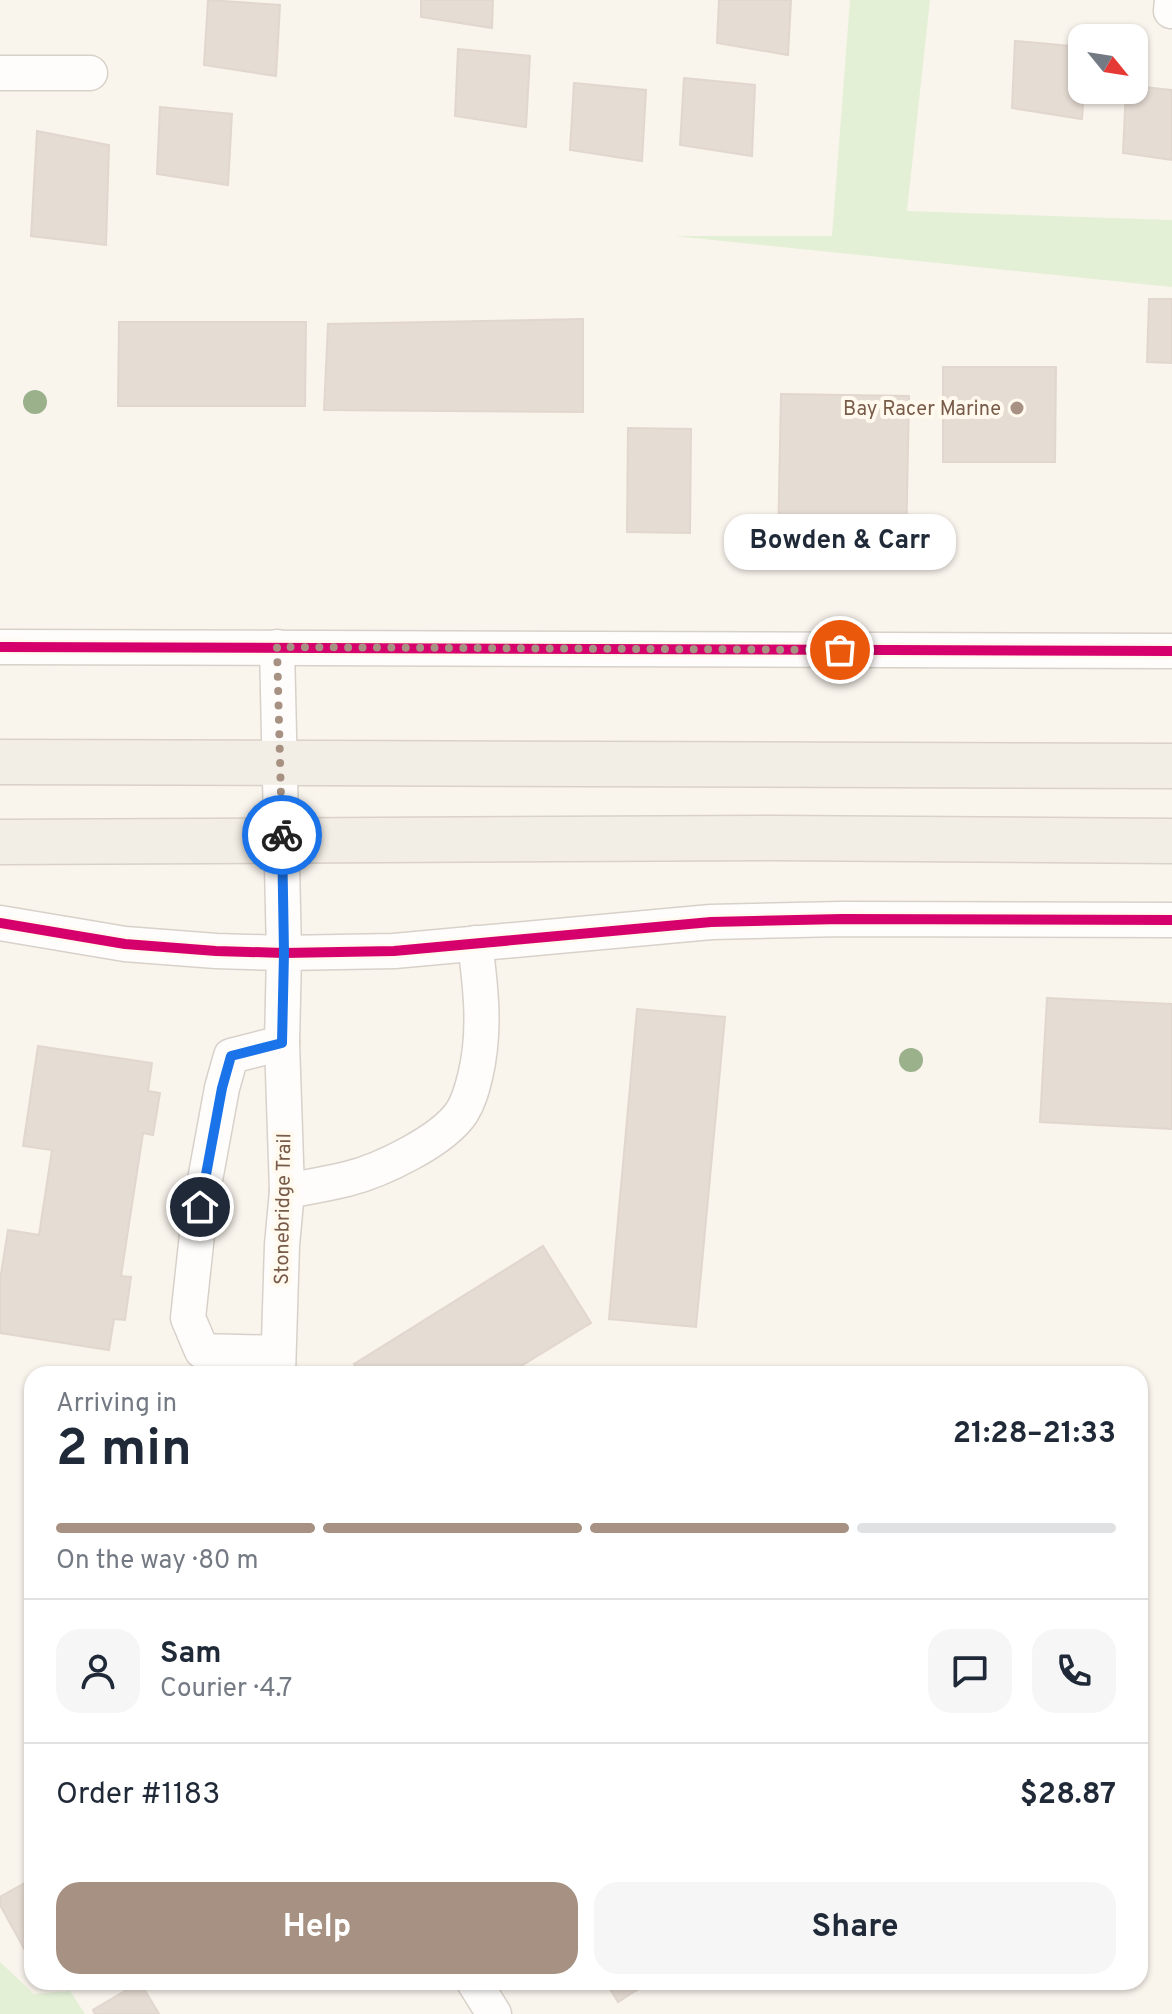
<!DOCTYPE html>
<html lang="en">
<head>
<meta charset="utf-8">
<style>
  body { margin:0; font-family:Overpass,sans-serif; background:#f6f6f7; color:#1f2937; height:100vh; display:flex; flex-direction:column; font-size:30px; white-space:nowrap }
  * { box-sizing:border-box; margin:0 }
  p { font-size:26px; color:#747a83 }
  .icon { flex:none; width:44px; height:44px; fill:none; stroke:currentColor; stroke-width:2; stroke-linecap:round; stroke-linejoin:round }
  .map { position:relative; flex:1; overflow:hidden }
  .panel { position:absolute; left:24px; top:1366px; width:1124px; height:624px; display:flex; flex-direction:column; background:#fff; border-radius:24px; box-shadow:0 2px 6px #0004 }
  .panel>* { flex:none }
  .needle { width:52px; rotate:120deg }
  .controls { position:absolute; left:1068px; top:24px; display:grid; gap:16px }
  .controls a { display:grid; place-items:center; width:80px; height:80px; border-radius:16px; background:#fff; box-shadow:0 2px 6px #0004; font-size:40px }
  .pin { position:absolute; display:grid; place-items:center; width:68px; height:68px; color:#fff; margin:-34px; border:4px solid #fff; border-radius:50%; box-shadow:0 2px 8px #0007 }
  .courier { position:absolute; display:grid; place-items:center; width:80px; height:80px; margin:-40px; border:6px solid #1a73e8; border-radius:50%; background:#fff; color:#222; box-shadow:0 2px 10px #0007 }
  .bubble { position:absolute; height:56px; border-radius:24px; background:#fff; box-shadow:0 2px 6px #0004; font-size:26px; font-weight:700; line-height:56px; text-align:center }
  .headline em { font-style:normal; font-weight:700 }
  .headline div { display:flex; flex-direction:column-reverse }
  .headline { display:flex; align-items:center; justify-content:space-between; height:136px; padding:0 32px }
  h1 { font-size:52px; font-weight:700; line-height:60px }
  .bar { display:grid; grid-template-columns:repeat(4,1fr); gap:12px 8px; align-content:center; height:96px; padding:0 32px }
  .bar i { height:10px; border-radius:6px; background:#e0e1e3 }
  .bar .on { background:#a69182 }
  .bar p { grid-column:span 4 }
  .line { display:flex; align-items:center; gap:20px; padding:0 32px; border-top:2px solid #e0e1e3 }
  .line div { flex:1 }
  .round { display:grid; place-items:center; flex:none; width:84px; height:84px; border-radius:24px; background:#f6f6f7 }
  .cta { display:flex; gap:16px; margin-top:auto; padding:16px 32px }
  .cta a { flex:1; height:92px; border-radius:24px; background:#a69182; color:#fff; font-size:32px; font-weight:700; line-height:92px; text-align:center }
  .cta a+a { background:#f6f6f7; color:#1f2937 }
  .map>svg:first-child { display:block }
  .green { fill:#e4f0d6 }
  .building { fill:#e5dcd3; stroke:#e2d7ce; stroke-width:2 }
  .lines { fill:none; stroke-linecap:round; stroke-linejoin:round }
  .street-casing { stroke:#d8d1ca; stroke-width:37 }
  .primary-casing { stroke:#dad1c9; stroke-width:47 }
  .street { stroke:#fefdfc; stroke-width:34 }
  .primary { stroke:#f3eee5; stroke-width:44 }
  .cycleway-casing { stroke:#fff9ee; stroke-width:15 }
  .cycleway { stroke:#d6006c; stroke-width:10 }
  .tree { fill:#9ab18c }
  .done { stroke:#a69182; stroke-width:8; stroke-dasharray:0 14.4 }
  .route { stroke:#1a73e8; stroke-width:10 }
  .poi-dot { fill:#a69182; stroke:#fff9ee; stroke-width:3 }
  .labels { text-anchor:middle; stroke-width:8; stroke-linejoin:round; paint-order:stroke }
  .poi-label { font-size:20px; fill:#795b49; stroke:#fff9ee; text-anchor:end }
  .street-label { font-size:20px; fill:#795b49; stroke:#fff9ee }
</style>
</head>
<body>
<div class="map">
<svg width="1172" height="2014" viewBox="0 0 1172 2014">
  <rect width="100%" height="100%" fill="#f9f4ec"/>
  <!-- green -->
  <g class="green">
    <path d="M850 0H930L907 211 1172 220V287L674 236H832Z"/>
    <path d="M0 1962 34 1994 70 1991 85 2014H0Z"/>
  </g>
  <!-- building -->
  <g class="building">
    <path d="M208 0 280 5 276 76 204 65Z"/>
    <path d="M421 0H493L492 28 421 17Z"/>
    <path d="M719 0H791L788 55 717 43Z"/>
    <path d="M1015 41 1082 47V90H1084L1082 119 1012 108Z"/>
    <path d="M458 49 530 56 526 127 455 116Z"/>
    <path d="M684 78 755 85 752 156 680 145Z"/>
    <path d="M574 83 646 90 642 161 570 150Z"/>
    <path d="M1134 86 1172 90V160L1123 153 1126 90H1134Z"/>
    <path d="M160 107 232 114 228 185 157 174Z"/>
    <path d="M37 131 109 145 106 245 31 236Z"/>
    <path d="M1149 299H1172V363L1147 362Z"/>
    <path d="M583 319V412L324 410 328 324Z"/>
    <path d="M119 322H306L305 406H118Z"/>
    <path d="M943 367H1056L1055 462H943Z"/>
    <path d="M781 394 909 396 906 547 778 546Z"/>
    <path d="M628 428 691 429 690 533 627 532Z"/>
    <path d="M1047 998 1172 1004V1129L1040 1122Z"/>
    <path d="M637 1009 725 1017 696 1327 609 1319Z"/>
    <path d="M38 1046 152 1063 148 1091 160 1093 153 1135 143 1133 121 1276 131 1277 125 1320 114 1319 109 1350 0 1333V1280L8 1230 39 1235 52 1150 23 1146Z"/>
    <path d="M543 1246 591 1323 508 1374H361L354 1364Z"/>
    <path d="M32 1879V1963L0 1905V1897Z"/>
    <path d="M140 1982 159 2014H95L93 2010Z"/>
    <path d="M606 1982H649L618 2002Z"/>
  </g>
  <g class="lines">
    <defs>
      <g id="street">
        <path d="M1171 11 1172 0"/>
        <path d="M0 73H90"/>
        <path d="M0 647 1172 651"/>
        <path d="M277 647 284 953 282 1043 287 1191 282 1245 278 1374"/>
        <path d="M0 923 125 944 216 951 284 953 394 951 711 922 842 919 1172 920"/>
        <path d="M287 1191C307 1187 327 1184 347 1179 380 1171 443 1141 462 1112 469 1101 472 1089 475 1077 486 1032 481 989 475 943"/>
        <path d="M278 1353 202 1351 188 1318 200 1207 222 1088 231 1056 282 1043"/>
        <path d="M474 1982 494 2014"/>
      </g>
      <g id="primary">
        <path d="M0 762 1172 766"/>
        <path d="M0 842 773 838 1172 841"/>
      </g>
    </defs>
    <!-- street casing -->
    <use href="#street" class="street-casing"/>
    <!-- primary casing -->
    <use href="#primary" class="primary-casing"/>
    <!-- street -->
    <use href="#street" class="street"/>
    <!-- primary -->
    <use href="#primary" class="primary"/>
    <defs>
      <g id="cycleway">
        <path d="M0 647 1172 651"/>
        <path d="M0 923 125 944 216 951 284 953 394 951 711 922 842 919 1172 920"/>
      </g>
    </defs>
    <!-- cycleway casing -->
    <use href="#cycleway" class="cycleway-casing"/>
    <!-- cycleway -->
    <use href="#cycleway" class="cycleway"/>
  </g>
  <!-- trees -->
  <g class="tree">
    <circle cx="35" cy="402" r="12"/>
    <circle cx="911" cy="1060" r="12"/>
  </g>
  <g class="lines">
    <!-- done -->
    <path class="done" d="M282 835 277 647 840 650"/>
    <!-- route -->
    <path class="route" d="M200 1207 222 1088 231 1056 282 1043 284 953 282 835"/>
  </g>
  <!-- markers -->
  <circle class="poi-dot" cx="1017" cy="408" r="8"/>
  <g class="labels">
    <!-- poi labels -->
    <g class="poi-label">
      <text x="1001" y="415">Bay Racer Marine</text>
    </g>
    <!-- street labels -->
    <g class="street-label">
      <text transform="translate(282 1209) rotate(-89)" y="7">Stonebridge Trail</text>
    </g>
  </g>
</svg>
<div class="controls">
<a><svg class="needle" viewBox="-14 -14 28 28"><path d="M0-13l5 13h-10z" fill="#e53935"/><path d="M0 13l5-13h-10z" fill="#747a83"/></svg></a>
</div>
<div class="pin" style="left:840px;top:650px;background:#ea580c"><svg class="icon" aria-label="bag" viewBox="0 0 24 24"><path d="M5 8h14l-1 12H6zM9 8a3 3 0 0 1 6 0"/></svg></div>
<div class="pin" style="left:200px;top:1207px;background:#1f2937"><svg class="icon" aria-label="home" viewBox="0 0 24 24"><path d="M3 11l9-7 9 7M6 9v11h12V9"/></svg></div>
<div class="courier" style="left:282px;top:835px"><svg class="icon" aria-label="bike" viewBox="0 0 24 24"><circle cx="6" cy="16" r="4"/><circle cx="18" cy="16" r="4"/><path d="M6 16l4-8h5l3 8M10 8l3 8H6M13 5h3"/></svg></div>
<div class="bubble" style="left:724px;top:514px;width:232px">Bowden &amp; Carr</div>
<section class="panel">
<div class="headline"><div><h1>2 min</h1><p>Arriving in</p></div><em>21:28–21:33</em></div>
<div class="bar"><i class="on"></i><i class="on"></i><i class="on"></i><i></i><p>On the way · 80 m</p></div>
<div class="line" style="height:144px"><a class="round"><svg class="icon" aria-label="person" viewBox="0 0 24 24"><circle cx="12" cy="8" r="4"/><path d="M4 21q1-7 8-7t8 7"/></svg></a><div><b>Sam</b><p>Courier · 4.7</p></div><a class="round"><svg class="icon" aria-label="chat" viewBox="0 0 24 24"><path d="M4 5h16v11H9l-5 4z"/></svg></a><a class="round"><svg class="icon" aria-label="phone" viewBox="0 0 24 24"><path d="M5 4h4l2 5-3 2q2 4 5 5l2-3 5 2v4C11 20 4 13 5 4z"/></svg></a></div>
<div class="line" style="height:104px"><div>Order #1183</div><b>$28.87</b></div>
<div class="cta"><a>Help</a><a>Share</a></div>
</section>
</div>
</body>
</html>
